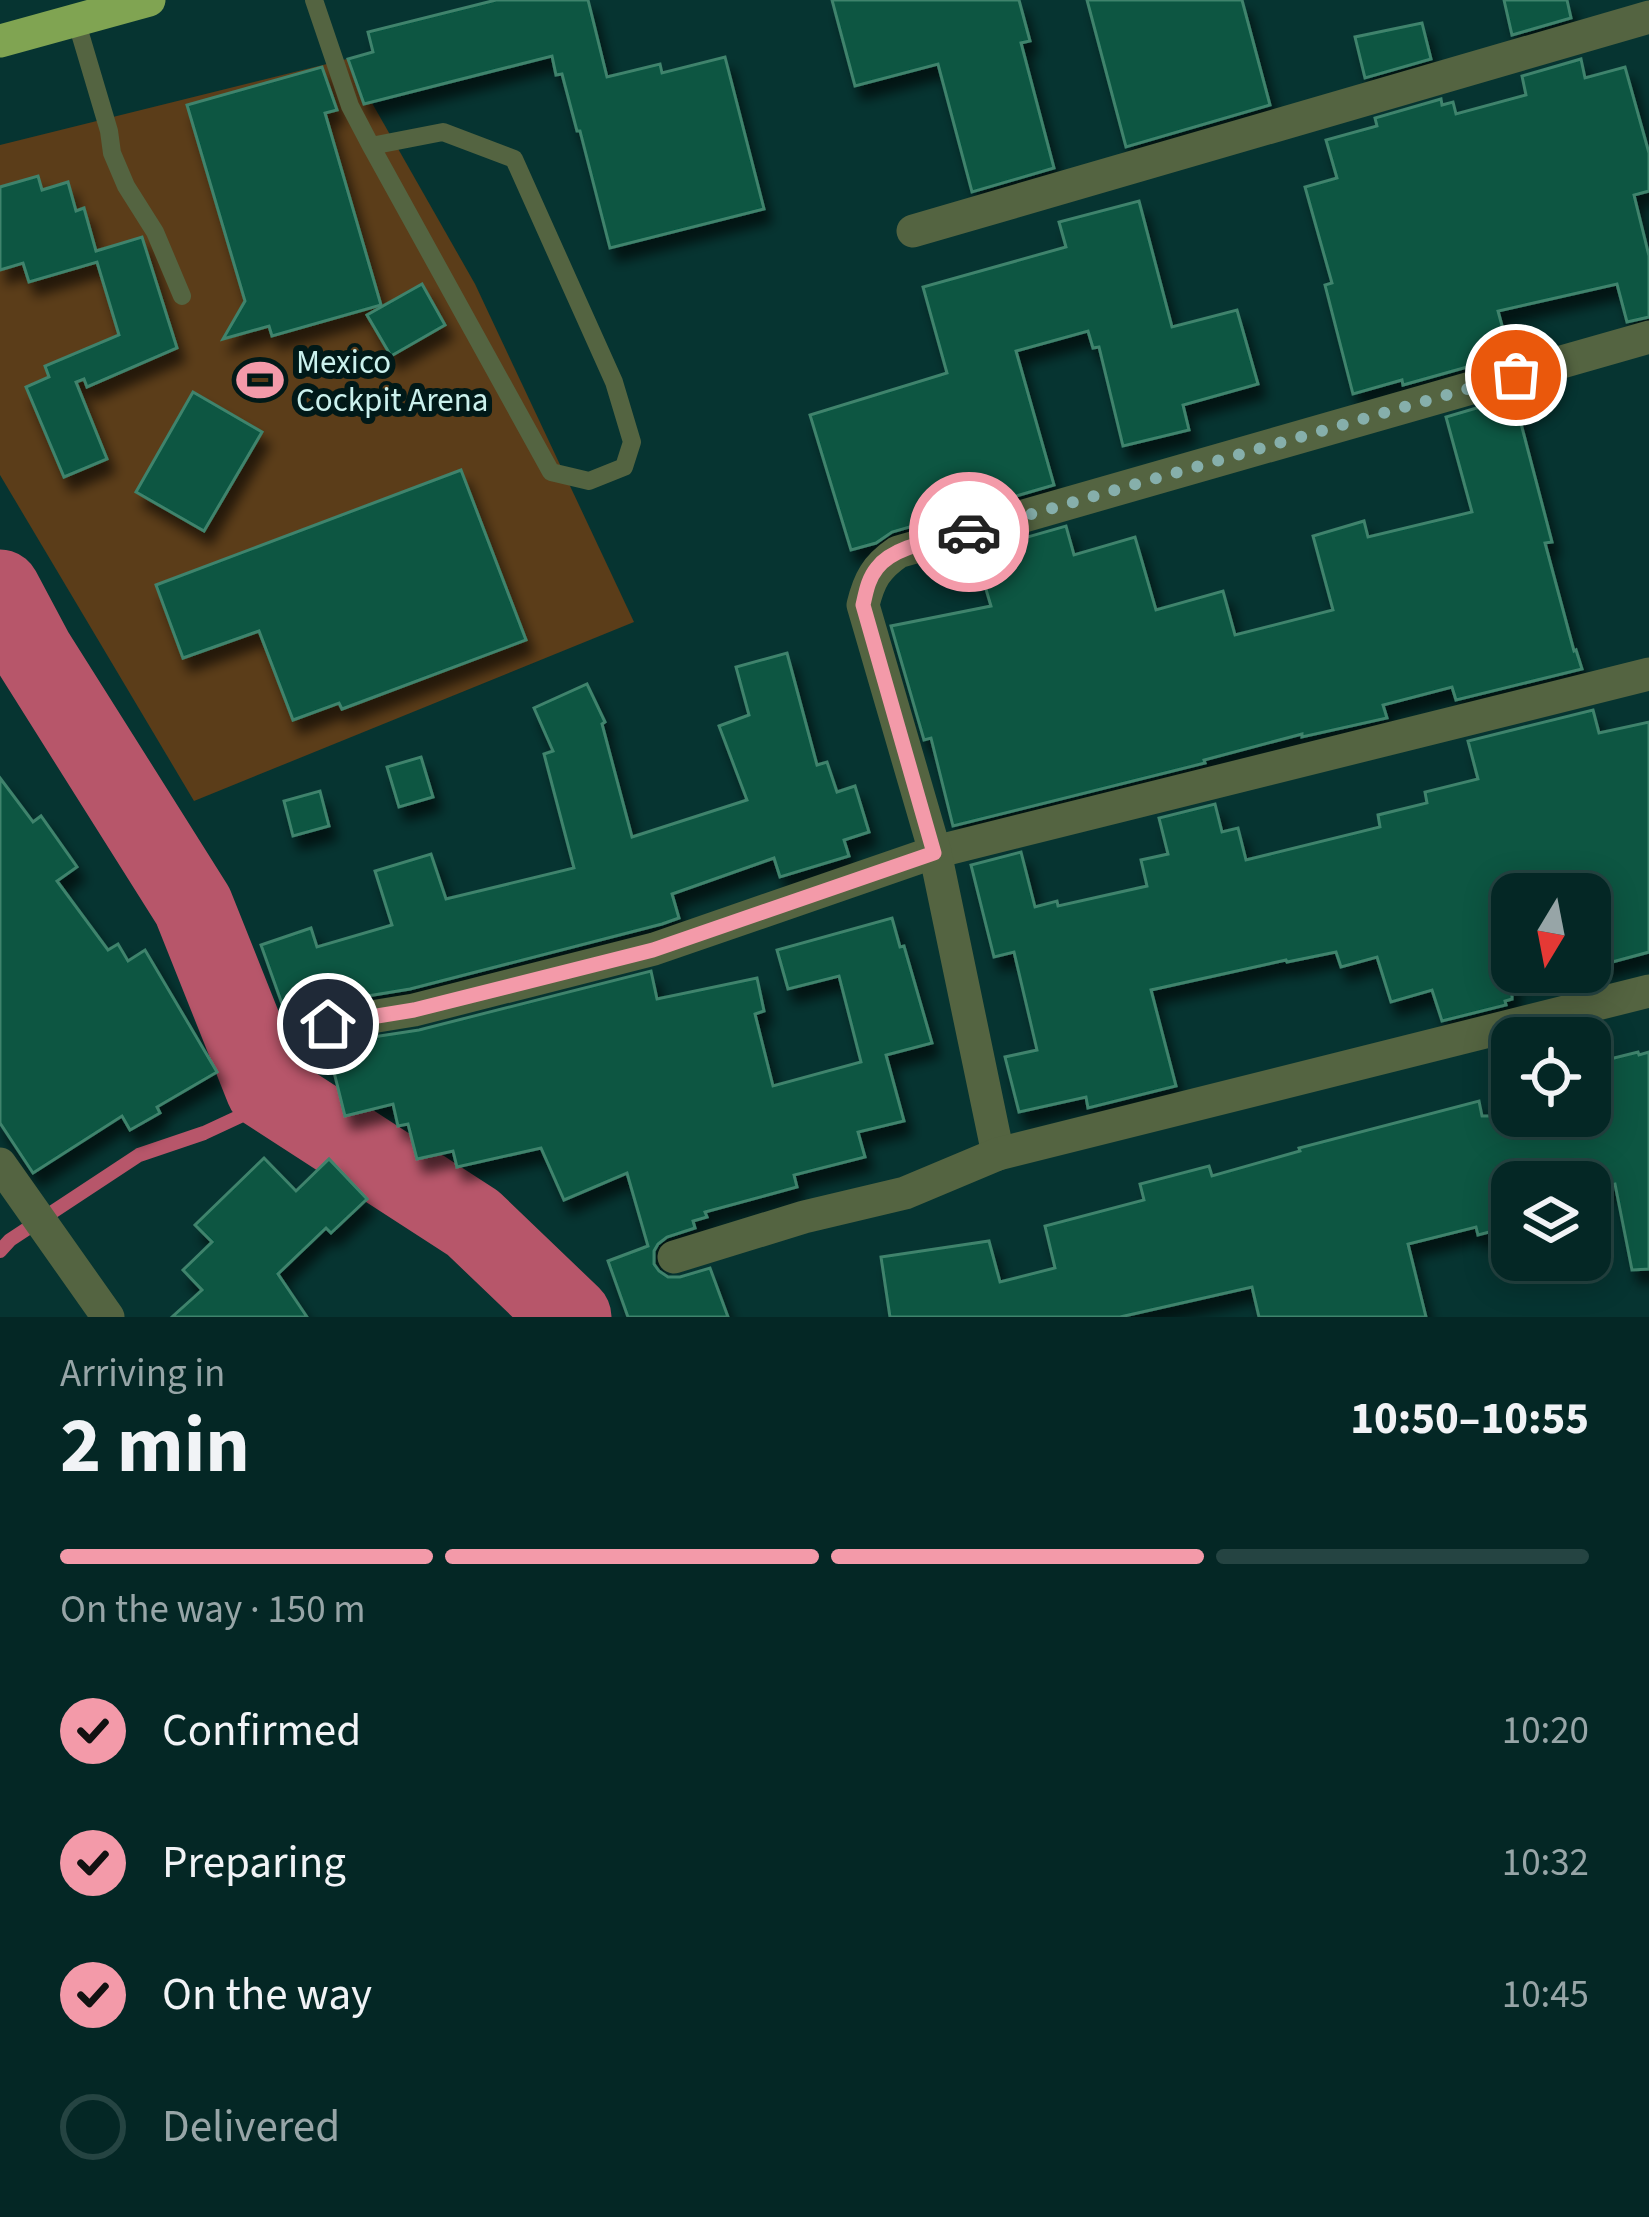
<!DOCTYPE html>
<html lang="en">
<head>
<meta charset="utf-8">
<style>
  body { margin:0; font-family:"Source Sans 3",sans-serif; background:#123332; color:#f1f3f6; height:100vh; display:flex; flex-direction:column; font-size:45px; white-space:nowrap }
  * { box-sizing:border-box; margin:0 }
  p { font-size:39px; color:#97a5a7 }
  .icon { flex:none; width:66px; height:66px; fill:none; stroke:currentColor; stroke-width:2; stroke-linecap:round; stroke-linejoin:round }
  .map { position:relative; height:1317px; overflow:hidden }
  .drawer { display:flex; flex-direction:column; background:#042725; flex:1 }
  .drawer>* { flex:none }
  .needle { width:78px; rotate:190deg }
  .fabs { position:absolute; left:1491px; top:873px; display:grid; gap:24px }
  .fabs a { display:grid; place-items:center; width:120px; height:120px; border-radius:24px; background:#042725; box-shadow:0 6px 30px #0003,0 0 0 3px #254442; font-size:60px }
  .pin { position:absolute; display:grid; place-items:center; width:102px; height:102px; color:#fff; margin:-51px; border:6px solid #fff; border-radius:50%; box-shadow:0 3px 12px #0007 }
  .courier { position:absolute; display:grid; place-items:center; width:120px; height:120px; margin:-60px; border:9px solid #f39aa9; border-radius:50%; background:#fff; color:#222; box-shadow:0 3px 15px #0007 }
  .overview em { font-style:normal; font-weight:700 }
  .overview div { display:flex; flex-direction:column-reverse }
  .overview { display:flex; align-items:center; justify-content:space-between; height:204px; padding:0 60px }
  h1 { font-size:78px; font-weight:700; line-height:90px }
  .bar { display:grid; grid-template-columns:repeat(4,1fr); gap:18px 12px; align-content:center; height:144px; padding:0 60px }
  .bar i { height:15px; border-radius:9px; background:#254442 }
  .bar .current { background:#f39aa9 }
  .bar p { grid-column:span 4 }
  ol { padding:0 60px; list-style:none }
  li { display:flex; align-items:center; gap:36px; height:132px }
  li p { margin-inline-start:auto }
  li .icon { padding:12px; border-radius:50%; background:#f39aa9; color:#111; stroke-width:4 }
  li:last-child { color:#97a5a7 }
  li i { width:66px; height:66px; border:6px solid #254442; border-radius:50% }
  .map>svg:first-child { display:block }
  .green { fill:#5b3d19 }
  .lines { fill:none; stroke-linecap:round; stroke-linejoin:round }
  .stream { stroke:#b7566a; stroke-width:14 }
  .river { stroke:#b7566a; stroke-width:81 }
  .building { fill:#075742; stroke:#3f836c; stroke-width:3; filter:url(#shadow) }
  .service { stroke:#546441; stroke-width:18 }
  .minor { stroke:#546441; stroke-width:33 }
  .tertiary { stroke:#546441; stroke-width:33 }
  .trunk { stroke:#80a452; stroke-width:33 }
  .done { stroke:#86afab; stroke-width:12; stroke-dasharray:0 21.6 }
  .route { stroke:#f39aa9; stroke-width:15 }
  .labels { text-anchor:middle; stroke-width:12; stroke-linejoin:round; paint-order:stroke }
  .poi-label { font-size:33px; fill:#cbf1ed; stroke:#011918; text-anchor:start }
</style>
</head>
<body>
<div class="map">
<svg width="1649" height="1317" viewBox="0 0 1649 1317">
  <defs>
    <filter id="shadow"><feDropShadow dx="7" dy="13" stdDeviation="6" flood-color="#0009"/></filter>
  </defs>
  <rect width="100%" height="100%" fill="#063431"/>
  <!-- green -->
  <path class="green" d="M347 59 475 284 634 622 194 801 0 475V145Z"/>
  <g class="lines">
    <!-- stream -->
    <path class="stream" d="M0 1251 10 1240 139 1155 204 1133 247 1113 270 1098 266 1089"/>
    <!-- river -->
    <path class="river" d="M0 590 33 652 193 906 266 1089 473 1223 571 1317"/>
  </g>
  <!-- building -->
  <g class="building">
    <path d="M496 0H588L607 77 660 64 662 73 725 57 764 209 610 248 580 131H577L562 74 556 75 552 56 364 104 348 59 373 52 368 32Z"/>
    <path d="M832 0H1019L1030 41 1021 43 1054 168 972 192 938 64 855 86Z"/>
    <path d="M1087 0H1242L1270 105 1126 147Z"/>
    <path d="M1504 0H1567L1571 18 1512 35Z"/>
    <path d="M1422 23 1431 59 1365 78 1355 37Z"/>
    <path d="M1581 59 1585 78 1625 67 1649 153V191L1634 195 1649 256V317L1627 322 1617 284 1498 311 1510 355 1403 385 1402 380 1353 394 1325 285 1332 283 1305 187 1337 178 1326 140 1377 126 1375 118 1441 99 1442 105 1453 102 1456 114 1526 95 1522 76Z"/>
    <path d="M322 67 337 110 325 113 381 305 272 336 269 326 223 339 245 301 187 105Z"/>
    <path d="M38 176 42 190 68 182 76 211 84 208 96 251 142 237 177 348 87 387 84 379 76 382 107 459 64 477 26 387 49 377 45 366 119 335 97 262 29 282 23 263 0 270V187Z"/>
    <path d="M1139 201 1172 327 1237 310 1258 384 1183 405 1189 430 1123 446 1099 347 1093 348 1088 331 1016 351 1054 485 892 532 876 543 851 550 810 415 947 373 923 287 1066 247 1059 222Z"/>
    <path d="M422 284 445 325 391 356 367 315Z"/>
    <path d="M193 392 262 432 204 531 136 492Z"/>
    <path d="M1514 397 1552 542 1545 543 1574 651 1576 650 1582 669 1456 700 1452 687 1383 705 1387 718 1302 737V734L1204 760 1205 763 953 826 931 738 924 740 891 626 991 606 975 552 1066 526 1074 555 1135 537 1156 610 1223 591 1235 635 1333 610 1313 536 1364 521 1368 537 1472 512 1446 417Z"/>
    <path d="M461 470 526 640 342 709 339 703 293 720 259 631 183 658 156 585Z"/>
    <path d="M787 653 817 765 827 762 837 792 855 786 869 832 844 840 849 856 780 877 774 858 672 894 679 918 662 924 410 989 325 1003 286 1015 261 945 311 928 317 947 392 925 375 871 431 854 446 899 574 868 544 754 553 751 534 708 587 684 605 722 602 724 632 837 747 800 719 726 749 715 736 667Z"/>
    <path d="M1593 710 1599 733 1649 722V952L1590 968V894H1512V999L1505 1001 1506 1005 1442 1021 1432 990 1391 1002 1377 957 1341 967 1336 952 1287 962 1286 960 1151 990 1176 1086 1088 1108 1086 1097 1019 1112 1005 1057 1037 1050 1014 952 994 957 971 865 1021 852 1035 907 1057 901 1058 906 1147 886 1141 860 1168 854 1159 818 1215 804 1222 832 1238 828 1246 860 1380 827 1378 815 1427 803 1425 792 1478 779 1468 741Z"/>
    <path d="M421 757 433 797 399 807 387 767Z"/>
    <path d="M0 778 33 822 41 816 77 867 57 881 108 950 118 944 128 961 145 950 217 1072 157 1107 160 1113 130 1130 122 1116 33 1173 0 1123Z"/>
    <path d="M320 791 329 826 293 836 284 801Z"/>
    <path d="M892 918 900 947 904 946 932 1043 886 1055 904 1121 858 1132 865 1157 794 1175 797 1187 705 1212 707 1217 693 1221 695 1228 667 1237 658 1244 654 1251V1264L659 1271 668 1277H680L710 1268 728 1317H628L608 1261 648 1246 627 1173 564 1200 541 1148 457 1167 453 1151 417 1159 408 1124 398 1126 393 1104 345 1116 327 1044 419 1030 651 971 657 999 757 978 764 1011 755 1014 773 1086 861 1062 839 976 788 989 777 950Z"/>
    <path d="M1638 1052 1639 1055 1649 1052V1269L1632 1270 1615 1184 1590 1190V1182H1512V1226L1478 1235 1476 1227 1408 1244 1426 1317H1259L1252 1287 1120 1317H890L881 1257 989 1241 1000 1282 1055 1268 1045 1226 1144 1200 1140 1184 1209 1166 1212 1176 1300 1151 1299 1148 1479 1101 1482 1116H1590V1064Z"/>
    <path d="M264 1158 296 1191 329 1159 367 1199 331 1233 326 1228 278 1274 307 1317H172L202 1290 183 1270 212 1242 195 1225Z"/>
  </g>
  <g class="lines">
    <!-- service -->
    <g class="service">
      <path d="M314 0 350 106 371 146 551 472 589 481 624 467 632 442 614 382 514 159 443 132 371 146"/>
      <path d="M76 20 109 131 112 153 126 186 155 232 182 296"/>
    </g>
    <!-- minor -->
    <g class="minor">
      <path d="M913 231 1649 17"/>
      <path d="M328 1024 414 1010 654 949 935 852 1649 674"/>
      <path d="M998 1154 935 852 863 605C869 580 876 567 898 552L1649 337"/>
      <path d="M674 1257 804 1217 905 1193 998 1154 1649 991"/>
    </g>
    <!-- tertiary -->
    <path class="tertiary" d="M0 1164 108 1317"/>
    <!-- trunk -->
    <path class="trunk" d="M0 41 149 0"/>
  </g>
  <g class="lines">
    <!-- done -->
    <path class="done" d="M969 532 1516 375"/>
    <!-- route -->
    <path class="route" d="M328 1024 414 1010 653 950 934 853 863 605C866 592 868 579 877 568 895 544 941 540 969 532"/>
  </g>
  <!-- icons -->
  <defs>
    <symbol id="stadium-bare" viewBox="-9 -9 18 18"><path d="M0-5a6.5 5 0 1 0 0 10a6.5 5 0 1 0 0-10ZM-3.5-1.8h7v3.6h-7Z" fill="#f39aa9" stroke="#011918" stroke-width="2.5" paint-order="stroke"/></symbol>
  </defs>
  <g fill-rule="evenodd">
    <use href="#stadium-bare" x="227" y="347" width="66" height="66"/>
  </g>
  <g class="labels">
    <!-- poi labels -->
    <g class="poi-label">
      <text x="296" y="373">Mexico<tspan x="296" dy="38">Cockpit Arena</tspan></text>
    </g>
  </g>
</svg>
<div class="fabs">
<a><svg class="needle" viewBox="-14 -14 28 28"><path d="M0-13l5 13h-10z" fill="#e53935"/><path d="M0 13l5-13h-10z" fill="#97a5a7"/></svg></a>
<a><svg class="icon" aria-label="locate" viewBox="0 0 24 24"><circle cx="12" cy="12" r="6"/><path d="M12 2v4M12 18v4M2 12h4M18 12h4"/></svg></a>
<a><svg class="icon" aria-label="layers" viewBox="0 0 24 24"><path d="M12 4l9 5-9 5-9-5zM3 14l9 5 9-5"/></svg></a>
</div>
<div class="pin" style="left:1516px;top:375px;background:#ea580c"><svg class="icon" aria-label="bag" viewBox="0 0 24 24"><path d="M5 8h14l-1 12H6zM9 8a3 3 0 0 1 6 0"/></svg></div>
<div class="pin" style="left:328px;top:1024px;background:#1f2937"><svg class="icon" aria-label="home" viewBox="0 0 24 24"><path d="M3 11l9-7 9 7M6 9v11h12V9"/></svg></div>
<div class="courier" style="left:969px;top:532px"><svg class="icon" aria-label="car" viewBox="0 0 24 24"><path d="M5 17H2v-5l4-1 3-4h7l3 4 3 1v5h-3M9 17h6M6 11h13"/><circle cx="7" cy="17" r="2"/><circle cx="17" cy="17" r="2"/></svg></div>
</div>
<section class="drawer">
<div class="overview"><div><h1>2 min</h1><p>Arriving in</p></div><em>10:50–10:55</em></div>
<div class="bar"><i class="current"></i><i class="current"></i><i class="current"></i><i></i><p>On the way · 150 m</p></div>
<ol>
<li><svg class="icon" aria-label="check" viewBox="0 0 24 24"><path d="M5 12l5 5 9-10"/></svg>Confirmed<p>10:20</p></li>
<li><svg class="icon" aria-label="check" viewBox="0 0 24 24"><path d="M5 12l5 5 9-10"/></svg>Preparing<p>10:32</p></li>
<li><svg class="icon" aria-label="check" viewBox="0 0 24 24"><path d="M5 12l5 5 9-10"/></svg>On the way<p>10:45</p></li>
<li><i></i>Delivered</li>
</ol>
</section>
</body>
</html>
